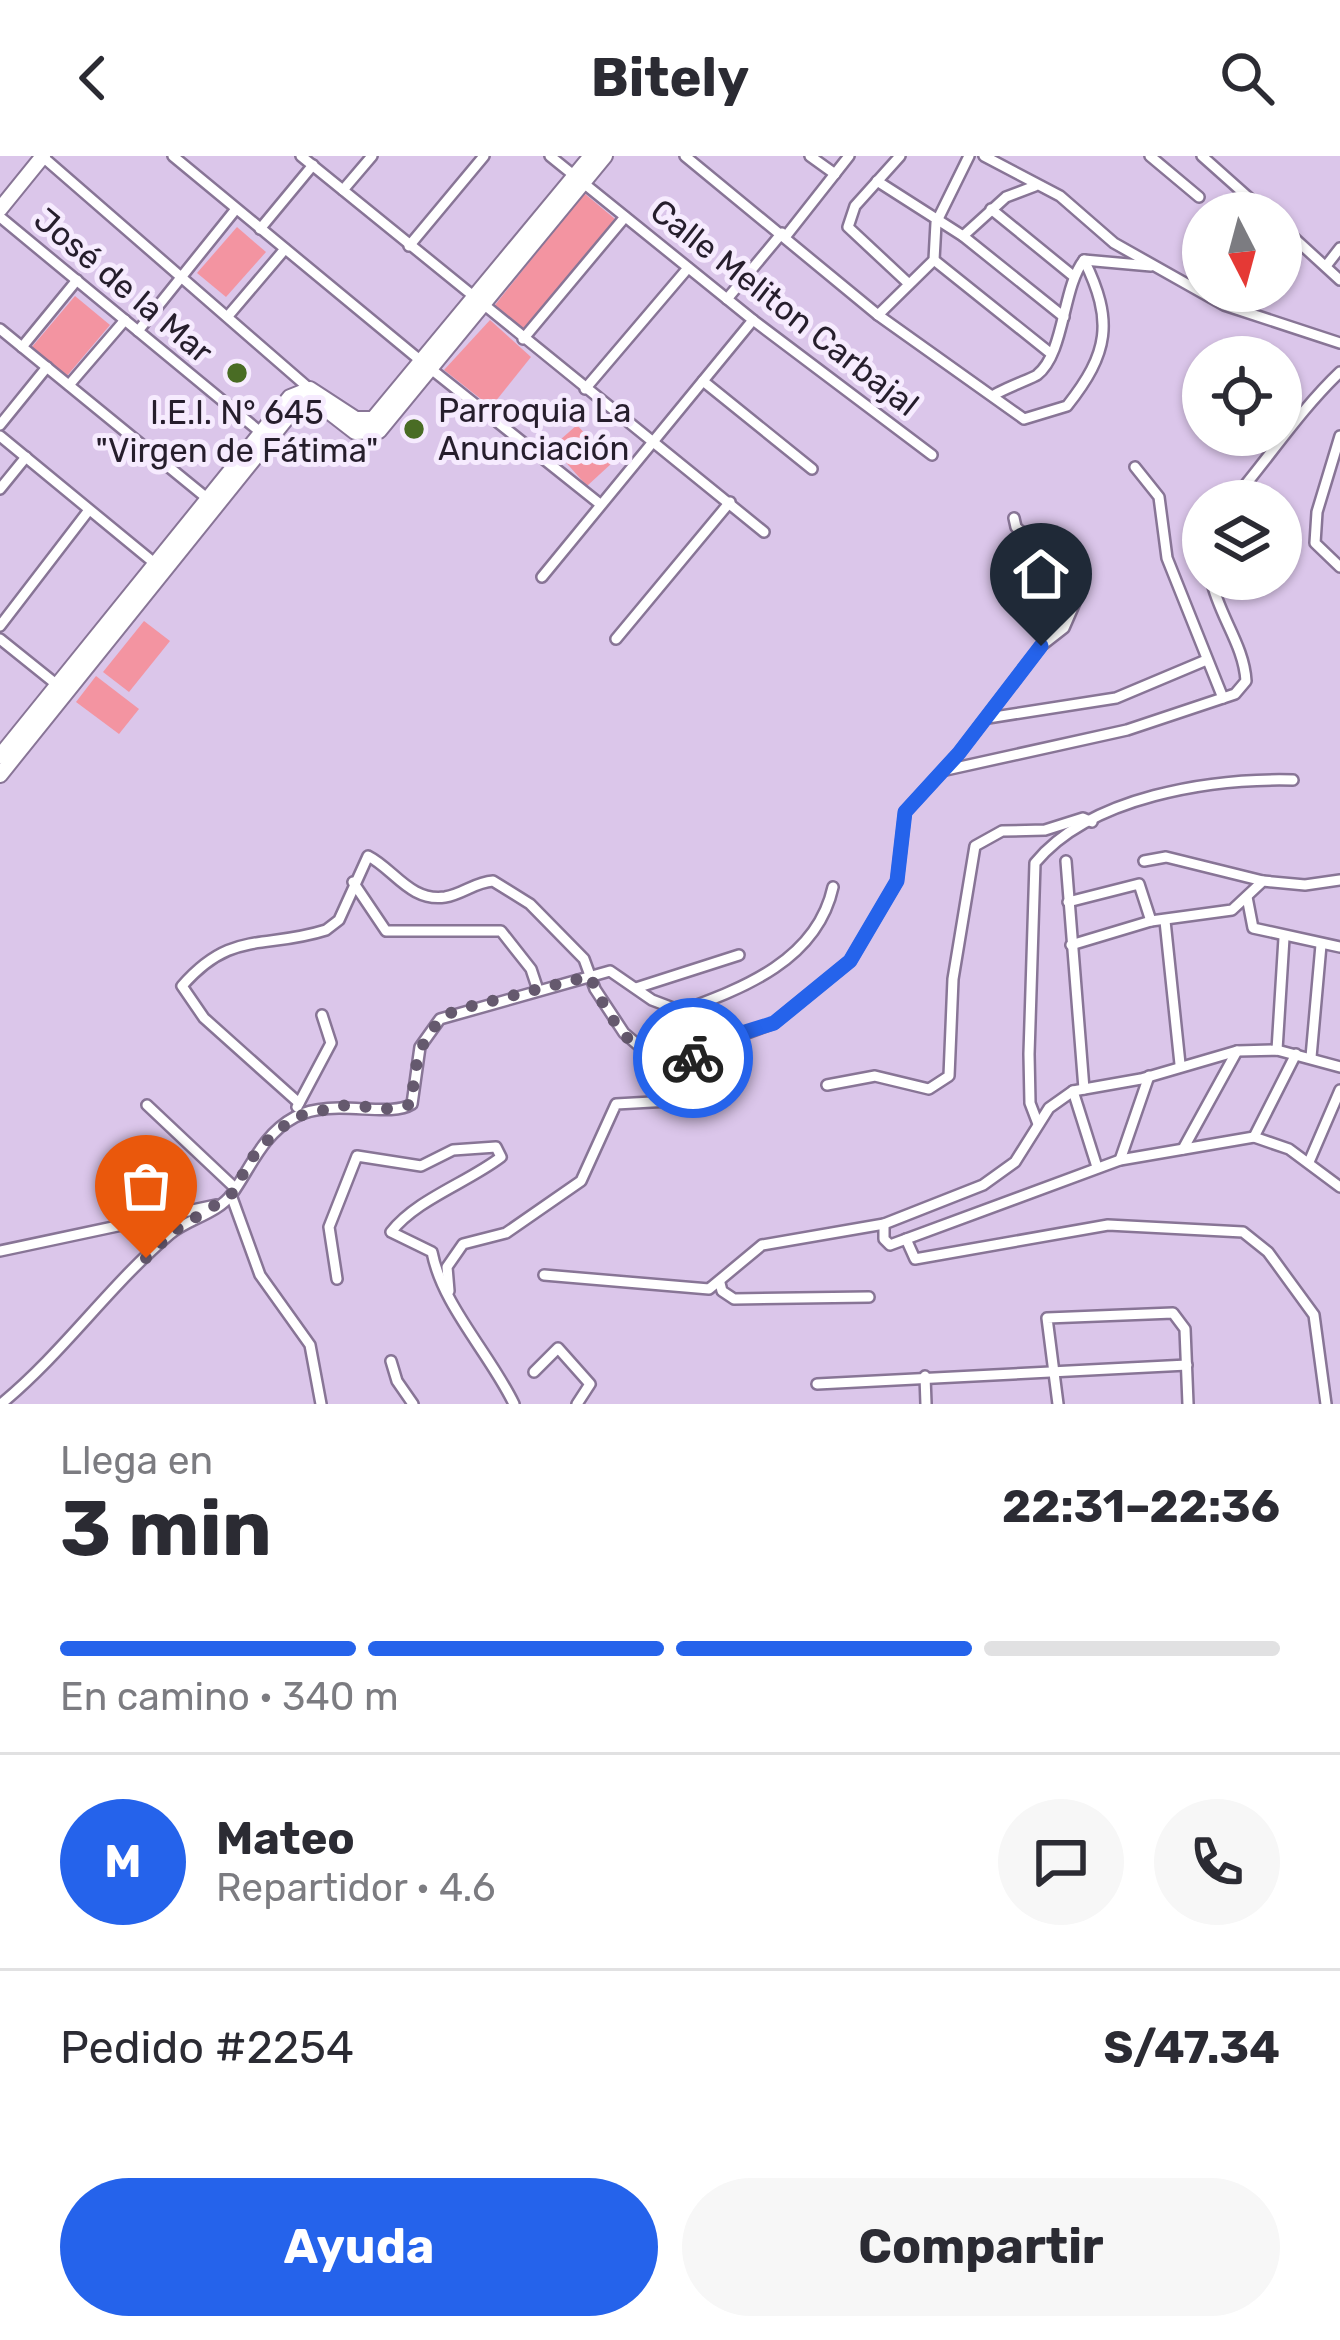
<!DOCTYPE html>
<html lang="es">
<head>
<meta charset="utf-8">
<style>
  body { margin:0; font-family:Rubik,sans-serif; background:#f7f7f7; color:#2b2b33; height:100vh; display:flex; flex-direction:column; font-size:45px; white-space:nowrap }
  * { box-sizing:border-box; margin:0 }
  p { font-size:39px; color:#7c7c81 }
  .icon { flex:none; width:66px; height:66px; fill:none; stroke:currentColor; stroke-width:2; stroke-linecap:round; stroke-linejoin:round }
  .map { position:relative; height:1248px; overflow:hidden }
  .side { display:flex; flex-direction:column; background:#fff; flex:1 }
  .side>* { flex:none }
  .needle { width:78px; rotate:174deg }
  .buttons { position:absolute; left:1182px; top:36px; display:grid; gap:24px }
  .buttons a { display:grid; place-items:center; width:120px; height:120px; border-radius:50%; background:#fff; box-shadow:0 3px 9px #0004; font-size:60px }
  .pin { position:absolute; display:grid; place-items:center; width:102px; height:102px; color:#fff; margin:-123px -51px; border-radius:50% 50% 50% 0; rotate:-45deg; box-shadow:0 0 12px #0007 }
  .pin .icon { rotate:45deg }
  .courier { position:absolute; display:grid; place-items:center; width:120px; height:120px; margin:-60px; border:9px solid #2563eb; border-radius:50%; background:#fff; color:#222; box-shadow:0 3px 15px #0007 }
  .head em { font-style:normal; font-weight:700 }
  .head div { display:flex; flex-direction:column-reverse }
  .head { display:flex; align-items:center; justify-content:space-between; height:204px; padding:0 60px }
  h1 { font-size:78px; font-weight:700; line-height:90px }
  .bar { display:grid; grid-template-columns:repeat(4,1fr); gap:18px 12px; align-content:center; height:144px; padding:0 60px }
  .bar i { height:15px; border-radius:9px; background:#e1e1e2 }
  .bar .selected { background:#2563eb }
  .bar p { grid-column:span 4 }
  .line { display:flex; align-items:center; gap:30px; padding:0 60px; border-top:3px solid #e1e1e2 }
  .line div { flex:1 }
  .round { display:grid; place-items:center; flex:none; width:126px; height:126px; border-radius:63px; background:#f7f7f7 }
  .cta { display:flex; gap:24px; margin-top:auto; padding:24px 60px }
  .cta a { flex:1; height:138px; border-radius:72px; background:#2563eb; color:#fff; font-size:48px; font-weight:700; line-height:138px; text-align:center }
  .cta a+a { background:#f7f7f7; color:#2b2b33 }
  header { display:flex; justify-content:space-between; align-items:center; height:156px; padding:0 60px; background:#fff; font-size:54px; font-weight:700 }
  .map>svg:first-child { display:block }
  .green { fill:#f394a1 }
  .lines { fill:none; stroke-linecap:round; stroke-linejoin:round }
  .street-casing { stroke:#887596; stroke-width:14 }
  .secondary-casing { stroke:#887596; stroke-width:18 }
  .street { stroke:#fff; stroke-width:9 }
  .secondary { stroke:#fff; stroke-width:14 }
  .done { stroke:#65596e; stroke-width:12; stroke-dasharray:0 21.6 }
  .route { stroke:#2563eb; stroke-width:15 }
  .poi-dot { fill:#496c24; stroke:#f6ebfe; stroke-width:4.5 }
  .labels { text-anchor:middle; stroke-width:10; stroke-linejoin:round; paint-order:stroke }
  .street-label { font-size:33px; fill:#261e2c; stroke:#f6ebfe }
  .poi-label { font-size:33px; fill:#261e2c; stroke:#f6ebfe; text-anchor:start }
</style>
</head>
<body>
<header><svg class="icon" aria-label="back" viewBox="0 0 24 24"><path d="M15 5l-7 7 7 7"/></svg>Bitely<svg class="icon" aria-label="search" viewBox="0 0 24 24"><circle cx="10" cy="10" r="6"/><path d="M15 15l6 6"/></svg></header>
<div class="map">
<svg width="1340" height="1248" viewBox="0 0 1340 1248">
  <rect width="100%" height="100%" fill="#dbc6ea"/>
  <!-- green -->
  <g class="green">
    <path d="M584 37 615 63 524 174 495 149Z"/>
    <path d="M237 71 266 96 226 141 197 117Z"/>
    <path d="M75 140 110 169 66 221 31 192Z"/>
    <path d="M490 164 531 201 491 251 444 214Z"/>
    <path d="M577 269 612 307 587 330 552 291Z"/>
    <path d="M144 465 170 485 129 536 103 516Z"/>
    <path d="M96 520 139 553 119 578 76 546Z"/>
  </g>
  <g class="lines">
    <defs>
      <g id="street">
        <path d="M173 0 421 205"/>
        <path d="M301 0 764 376"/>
        <path d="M550 0 753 164 932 299"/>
        <path d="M685 0 878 159 1024 263 1067 250C1109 197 1114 165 1084 104"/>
        <path d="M810 0 835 18"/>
        <path d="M900 0 855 50 848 71 909 128"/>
        <path d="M984 0 1060 40 1114 87 1224 149 1340 187"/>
        <path d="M1150 0 1199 41"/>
        <path d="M1202 0 1266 57"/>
        <path d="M43 1 311 234"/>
        <path d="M877 25 963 80 1064 161"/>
        <path d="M343 34 372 0"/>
        <path d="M991 53 1072 119"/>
        <path d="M0 61 264 279"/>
        <path d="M1281 70 1340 124"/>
        <path d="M260 73 313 9"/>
        <path d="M786 80 849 0"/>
        <path d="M963 80 1006 41 1035 30"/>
        <path d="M409 90 484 0"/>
        <path d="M934 104 1049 196"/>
        <path d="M1326 110 1340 92"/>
        <path d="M727 143 782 77"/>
        <path d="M878 159 934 104 936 67 969 0"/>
        <path d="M228 160 285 93"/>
        <path d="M0 173 208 343"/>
        <path d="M138 175 236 53"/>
        <path d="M523 183 625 61"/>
        <path d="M22 191 77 124"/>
        <path d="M431 213 600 348"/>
        <path d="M703 225 812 313"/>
        <path d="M69 229 125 164"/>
        <path d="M585 233 688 112"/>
        <path d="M994 239C1005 232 1033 222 1037 219 1065 197 1062 132 1084 104L1151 110"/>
        <path d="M0 269 47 211"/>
        <path d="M0 280 158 410"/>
        <path d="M1340 280 1317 356 1315 387 1340 411"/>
        <path d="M1135 311 1159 341 1167 402 1223 542"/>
        <path d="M0 333 26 301"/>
        <path d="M1232 345C1269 302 1300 254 1340 216"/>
        <path d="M1203 378V403"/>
        <path d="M542 421 753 164"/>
        <path d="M0 470 89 354"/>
        <path d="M0 483 61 532"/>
        <path d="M616 483 730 346"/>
        <path d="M988 562 1116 542 1204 505"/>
        <path d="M946 614 1127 574 1235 538 1246 525C1244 489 1219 460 1211 423"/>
        <path d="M1066 705 1084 933"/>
        <path d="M1144 705 1166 701 1263 725"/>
        <path d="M353 726 386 775H501L531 813 538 834"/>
        <path d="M1247 741 1253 772 1340 791"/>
        <path d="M1068 746 1139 728 1151 765"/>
        <path d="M1165 765 1180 908"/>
        <path d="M1071 789 1151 765 1232 754 1263 725 1305 729 1340 724"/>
        <path d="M636 832 739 799"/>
        <path d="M1277 894 1284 782"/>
        <path d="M1311 901 1321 789"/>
        <path d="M827 929 875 920 929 933 949 920 953 823 975 690 1002 675 1045 674 1083 662 1092 666"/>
        <path d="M1073 935 1097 1011"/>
        <path d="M299 947 204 862 182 830C232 773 263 794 326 774L339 764 368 700C394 713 410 746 445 741 463 738 475 726 493 725L530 748 584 803 595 833 624 877 659 907C689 910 701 889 728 883"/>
        <path d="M147 949 234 1031"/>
        <path d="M297 951 331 887 322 859"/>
        <path d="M1038 968 1030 947 1029 898 1035 707C1090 640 1212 622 1293 624"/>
        <path d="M1254 981 1296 898"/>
        <path d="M1183 993 1237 895"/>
        <path d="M1120 1004 1149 920"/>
        <path d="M1309 1006 1340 934"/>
        <path d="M231 1039 260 1119 310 1189 321 1248"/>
        <path d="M884 1068V1083L890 1089 1120 1004 1254 981 1289 993 1340 1031"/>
        <path d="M906 1083 915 1103 1108 1069 1243 1076 1268 1096 1314 1159 1326 1248"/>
        <path d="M0 1095 216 1049"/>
        <path d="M544 1119 709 1133 762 1089 884 1068 983 1029 1015 1006 1049 952 1073 935 1141 923 1237 895 1277 894 1340 911"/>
        <path d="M337 1123 329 1071 357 1000 421 1010 453 994 496 991 501 1001C467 1027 417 1043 391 1076L432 1096C442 1149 490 1198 514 1248"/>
        <path d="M720 1127 722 1135 734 1143 869 1141"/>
        <path d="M449 1135 447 1111 463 1088 506 1077 581 1025 616 948 670 945 683 936 707 900 734 882 774 867 850 805 897 725 905 656 959 597 1041 490 1064 472 1081 433 1016 371 1014 362"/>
        <path d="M391 1205 397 1225 413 1248"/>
        <path d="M534 1216 558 1192 590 1228 577 1248"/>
        <path d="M925 1220 926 1248"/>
        <path d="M817 1228 1187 1209"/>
        <path d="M1 1248C63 1197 109 1130 170 1078 188 1063 217 1058 232 1038 251 1011 263 978 295 961 332 941 388 963 412 948L420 891 440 863 610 815 652 844 681 855C744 832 817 804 833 731"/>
        <path d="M1058 1248 1047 1162 1173 1157 1185 1173 1188 1248"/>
      </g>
      <g id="secondary">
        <path d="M0 53 43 0"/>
        <path d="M0 600 290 241 310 233 356 263H373L591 0"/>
        <path d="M0 619 290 258 315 245 355 276 379 275 605 0"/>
      </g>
    </defs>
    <!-- street casing -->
    <use href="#street" class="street-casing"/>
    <!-- secondary casing -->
    <use href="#secondary" class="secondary-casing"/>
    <!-- street -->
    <use href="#street" class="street"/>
    <!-- secondary -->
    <use href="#secondary" class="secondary"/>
  </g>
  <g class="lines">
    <!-- done -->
    <path class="done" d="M146 1102 174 1075 231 1039 257 994 294 961 346 949 390 953 412 948C414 909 419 874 456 854L590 820C607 861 643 922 693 902"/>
    <!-- route -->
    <path class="route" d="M693 902 710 887 774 867 850 805 897 725 905 656 959 597 1041 490"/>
  </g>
  <!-- markers -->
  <g class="poi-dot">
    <circle cx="237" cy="217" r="12"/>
    <circle cx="414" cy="273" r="12"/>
  </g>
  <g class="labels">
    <!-- street labels -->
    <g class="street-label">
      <text transform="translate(124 129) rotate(40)" y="12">José de la Mar</text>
      <text transform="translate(785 151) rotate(38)" y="12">Calle Meliton Carbajal</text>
    </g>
    <!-- poi labels -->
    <g class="poi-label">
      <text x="438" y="266">Parroquia La<tspan x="438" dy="38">Anunciación</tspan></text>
      <text x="237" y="268" text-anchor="middle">I.E.I. N° 645<tspan x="237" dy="38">"Virgen de Fátima"</tspan></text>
    </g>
  </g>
</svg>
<div class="buttons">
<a><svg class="needle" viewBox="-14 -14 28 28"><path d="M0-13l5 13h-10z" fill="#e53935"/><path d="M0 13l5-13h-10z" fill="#7c7c81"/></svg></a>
<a><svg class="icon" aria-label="locate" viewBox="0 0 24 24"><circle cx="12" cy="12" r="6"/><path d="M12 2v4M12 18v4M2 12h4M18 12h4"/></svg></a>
<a><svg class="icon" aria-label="layers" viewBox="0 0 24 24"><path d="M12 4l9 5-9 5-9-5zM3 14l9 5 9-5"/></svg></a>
</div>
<div class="pin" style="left:146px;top:1102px;background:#ea580c"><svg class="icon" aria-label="bag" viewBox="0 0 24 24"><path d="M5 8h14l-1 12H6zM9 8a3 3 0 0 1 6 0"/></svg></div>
<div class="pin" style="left:1041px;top:490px;background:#1f2937"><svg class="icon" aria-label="home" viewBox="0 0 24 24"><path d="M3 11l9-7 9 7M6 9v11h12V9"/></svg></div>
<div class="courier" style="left:693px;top:902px"><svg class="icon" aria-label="bike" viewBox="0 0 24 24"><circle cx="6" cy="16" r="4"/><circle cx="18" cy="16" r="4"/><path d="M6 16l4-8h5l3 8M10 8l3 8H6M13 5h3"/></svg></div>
</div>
<section class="side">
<div class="head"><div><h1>3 min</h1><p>Llega en</p></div><em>22:31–22:36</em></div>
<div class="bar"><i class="selected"></i><i class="selected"></i><i class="selected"></i><i></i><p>En camino · 340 m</p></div>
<div class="line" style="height:216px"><b class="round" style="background:#2563eb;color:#fff">M</b><div><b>Mateo</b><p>Repartidor · 4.6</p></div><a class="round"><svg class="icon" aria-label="chat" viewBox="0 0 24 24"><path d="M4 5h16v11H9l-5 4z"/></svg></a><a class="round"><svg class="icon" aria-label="phone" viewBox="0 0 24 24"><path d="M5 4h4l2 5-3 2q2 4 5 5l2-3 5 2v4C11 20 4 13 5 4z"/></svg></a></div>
<div class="line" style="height:156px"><div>Pedido #2254</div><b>S/47.34</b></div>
<div class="cta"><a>Ayuda</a><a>Compartir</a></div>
</section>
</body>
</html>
